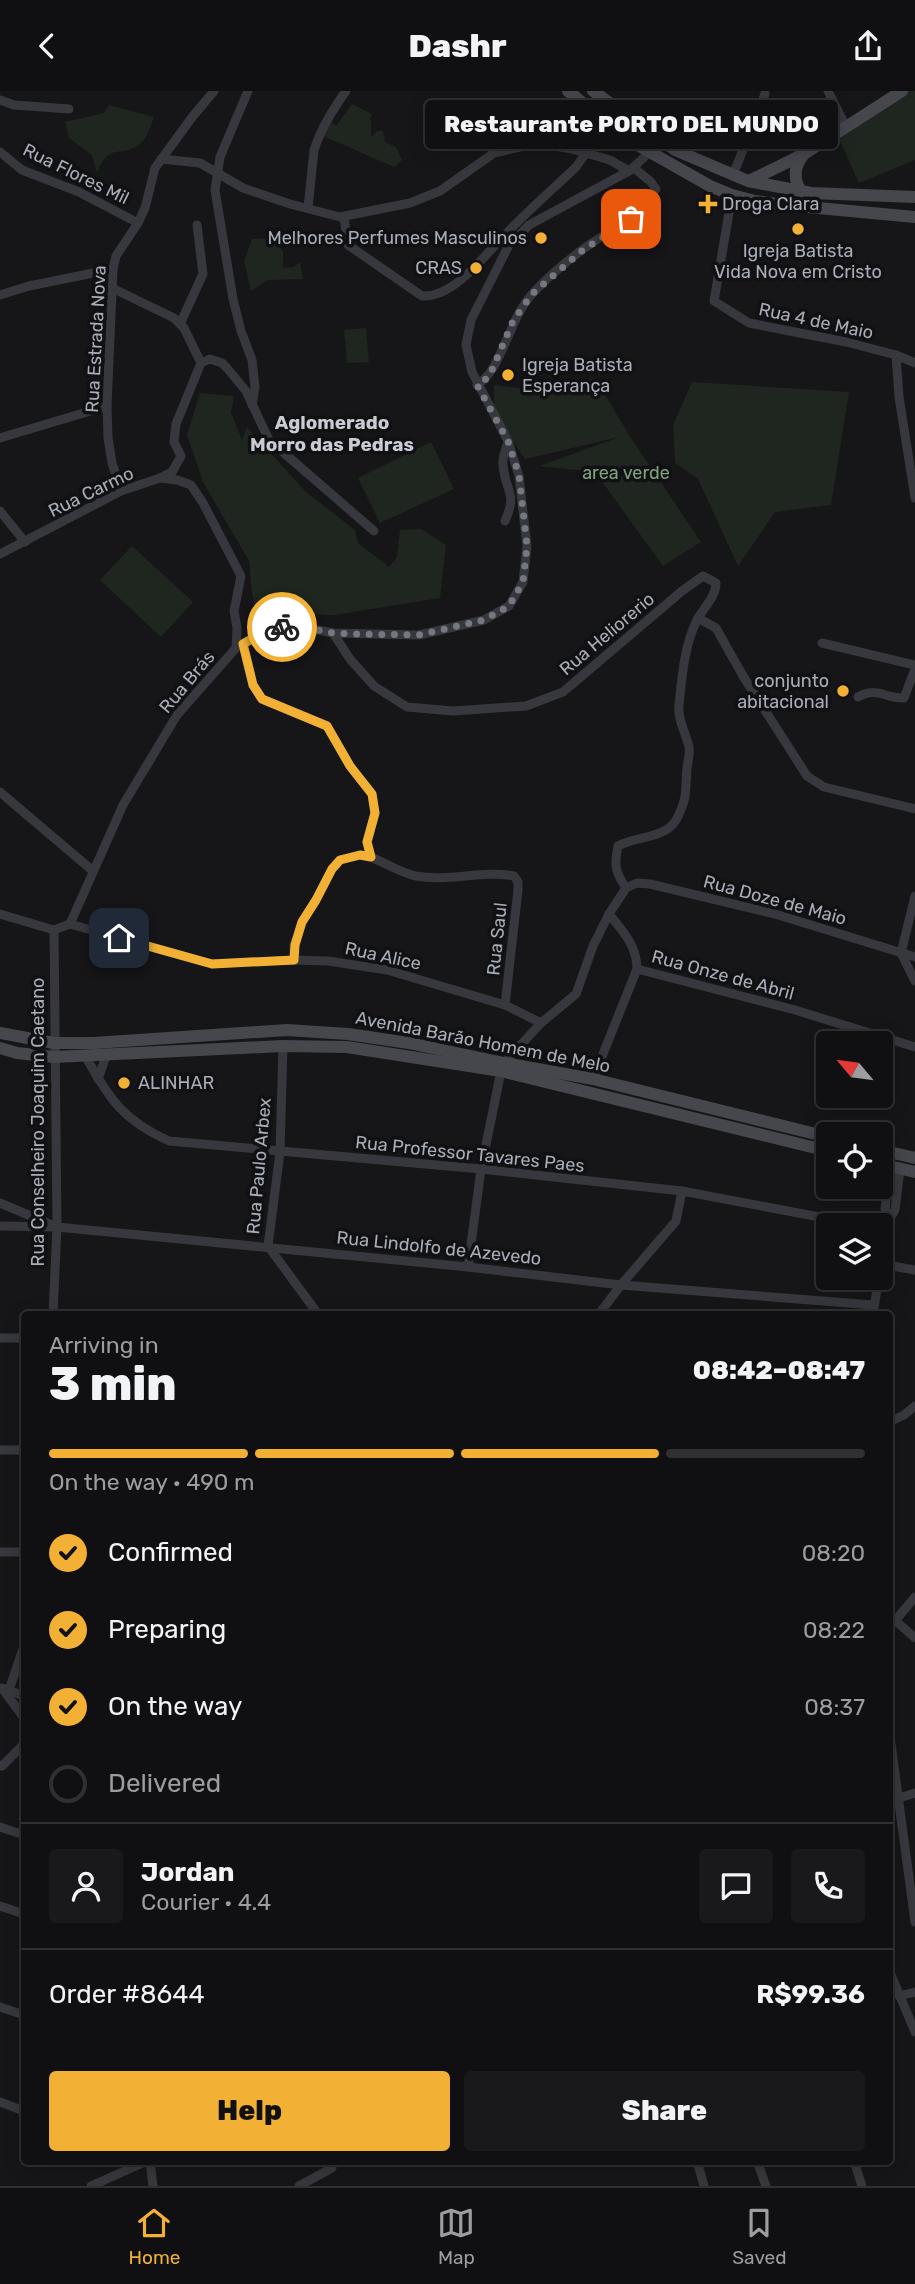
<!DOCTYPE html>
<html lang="en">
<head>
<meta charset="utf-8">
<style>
  body { margin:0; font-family:Rubik,sans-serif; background:#19191b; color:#f1f3f6; height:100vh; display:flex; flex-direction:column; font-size:26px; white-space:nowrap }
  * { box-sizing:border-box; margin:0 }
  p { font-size:23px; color:#9c9d9f }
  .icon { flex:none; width:38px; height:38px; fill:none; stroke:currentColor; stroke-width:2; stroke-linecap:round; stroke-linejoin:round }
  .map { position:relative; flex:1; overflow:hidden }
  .sheet { position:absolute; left:21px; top:1220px; width:872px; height:854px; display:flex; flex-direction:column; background:#101012; border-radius:7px; box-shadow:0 4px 18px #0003,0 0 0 2px #303032 }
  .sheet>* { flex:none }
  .needle { width:46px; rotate:299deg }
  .buttons { position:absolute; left:816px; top:940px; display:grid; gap:14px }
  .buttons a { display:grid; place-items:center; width:77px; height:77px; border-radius:7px; background:#101012; box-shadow:0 4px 18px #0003,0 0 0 2px #303032; font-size:35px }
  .pin { position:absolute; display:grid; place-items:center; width:60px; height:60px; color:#fff; margin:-30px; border-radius:14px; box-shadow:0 4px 10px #0006 }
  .courier { position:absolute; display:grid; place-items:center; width:70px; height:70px; margin:-35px; border:5px solid #f2b134; border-radius:50%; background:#fff; color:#222; box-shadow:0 2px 9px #0007 }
  .bubble { position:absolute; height:49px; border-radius:7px; background:#101012; box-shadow:0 4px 18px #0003,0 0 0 2px #303032; font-size:23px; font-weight:800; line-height:49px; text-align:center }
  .summary em { font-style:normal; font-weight:800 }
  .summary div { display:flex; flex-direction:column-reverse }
  .summary { display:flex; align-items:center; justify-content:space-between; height:119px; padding:0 28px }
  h1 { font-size:46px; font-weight:800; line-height:52px }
  .bar { display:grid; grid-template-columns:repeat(4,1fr); gap:10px 7px; align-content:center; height:84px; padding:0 28px }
  .bar i { height:9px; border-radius:5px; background:#303032 }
  .bar .current { background:#f2b134 }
  .bar p { grid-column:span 4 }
  .line { display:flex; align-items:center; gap:18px; padding:0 28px; border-top:2px solid #303032 }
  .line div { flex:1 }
  .round { display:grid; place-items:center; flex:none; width:74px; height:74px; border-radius:7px; background:#19191b }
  ol { padding:0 28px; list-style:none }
  li { display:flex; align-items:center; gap:21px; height:77px }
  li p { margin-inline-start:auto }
  li .icon { padding:7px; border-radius:50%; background:#f2b134; color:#111; stroke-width:4 }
  li:last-child { color:#9c9d9f }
  li i { width:38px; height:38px; border:4px solid #303032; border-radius:50% }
  .primary-button { display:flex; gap:14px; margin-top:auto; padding:14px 28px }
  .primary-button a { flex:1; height:80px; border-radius:7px; background:#f2b134; color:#111; font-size:28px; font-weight:800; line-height:80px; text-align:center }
  .primary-button a+a { background:#19191b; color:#f1f3f6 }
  header { display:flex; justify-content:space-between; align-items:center; height:91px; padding:0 28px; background:#101012; font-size:32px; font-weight:800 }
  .menu { display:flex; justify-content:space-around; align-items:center; height:98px; border-top:2px solid #303032; background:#101012; font-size:19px; color:#9c9d9f }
  .menu a { display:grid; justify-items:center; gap:4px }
  .menu .current { color:#f2b134 }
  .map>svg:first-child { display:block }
  .green { fill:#1e261f }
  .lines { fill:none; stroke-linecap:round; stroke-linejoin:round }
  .street { stroke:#37383d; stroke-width:9 }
  .secondary { stroke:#45474d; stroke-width:12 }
  .done { stroke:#757880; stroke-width:7; stroke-dasharray:0 12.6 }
  .route { stroke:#f2b134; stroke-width:9 }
  .poi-dot { fill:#f2b134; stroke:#111113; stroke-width:2.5 }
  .labels { text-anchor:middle; stroke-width:7; stroke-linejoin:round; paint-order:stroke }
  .street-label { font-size:18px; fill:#a8adb8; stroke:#111113 }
  .poi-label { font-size:18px; fill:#a8adb8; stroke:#111113; text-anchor:start }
  .park-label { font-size:18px; fill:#7fa381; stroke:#111113 }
  .neighbourhood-label { font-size:19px; font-weight:bold; fill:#c9ccd4; stroke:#111113 }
</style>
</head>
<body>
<header><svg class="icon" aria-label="back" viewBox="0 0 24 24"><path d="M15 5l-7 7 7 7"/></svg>Dashr<svg class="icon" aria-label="share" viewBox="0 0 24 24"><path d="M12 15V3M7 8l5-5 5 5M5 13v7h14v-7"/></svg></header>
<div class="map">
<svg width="915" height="2095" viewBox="0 0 915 2095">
  <rect width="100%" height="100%" fill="#161618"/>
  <!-- green -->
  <g class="green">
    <path d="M907 0H915V69L859 92 836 41Z"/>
    <path d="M352 13 372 23 370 28 371 30V44L373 45 377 40H383L385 51 396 56 402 69 394 76 321 44 329 29 336 35Z"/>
    <path d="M109 14 154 26C151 34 147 47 141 52 122 69 109 49 97 82L92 64 69 47 65 31 104 22Z"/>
    <path d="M271 147 283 160V177L293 176 300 171 303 188 268 189 251 200 244 170 252 148Z"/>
    <path d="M366 237 369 271 347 272 344 239Z"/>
    <path d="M595 287 629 344 701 451 663 475 595 381 539 375 620 346 525 368 494 323V294L535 299Z"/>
    <path d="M692 291 849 301 831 414 775 421 738 475 698 388 675 372 673 334Z"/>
    <path d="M200 302 234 305 231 322 242 349 247 336 306 401 355 439 358 452 389 476 397 466 400 439 421 438 446 454 440 507 334 524 257 522 252 503 249 470 203 391 187 344Z"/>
    <path d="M431 351 454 398 380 432 358 387Z"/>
    <path d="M132 455 193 511 161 546 100 489Z"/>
  </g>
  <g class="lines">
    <!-- street -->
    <g class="street">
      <path d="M248 0 220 66 215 99 233 208 241 240 252 269 255 296 252 314"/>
      <path d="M828 0 846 36"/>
      <path d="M0 9 14 14 69 18"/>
      <path d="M0 61 22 79 79 101 138 132"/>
      <path d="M161 68 200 72 243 97 290 113 340 126 410 112 440 100 494 62 524 55 549 54 572 58 610 69 629 80"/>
      <path d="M733 84 765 3"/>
      <path d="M732 104 714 210 749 232 846 251 896 264 915 272"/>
      <path d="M308 117 314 59C321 37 333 18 346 0"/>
      <path d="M344 126 348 154 422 205C453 207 482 167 502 147 525 122 551 100 576 76L586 62"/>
      <path d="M112 197 174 227 184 237 201 272"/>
      <path d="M0 204 29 195 113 178"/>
      <path d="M180 233 203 183 197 134"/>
      <path d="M896 264 899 306 915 407"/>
      <path d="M201 272 210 268 222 272 227 277 246 300 269 349 374 440"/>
      <path d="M477 294C502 279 509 227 533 202 548 186 568 169 586 156 616 135 634 130 656 98L651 91 634 77"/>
      <path d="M0 347 107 315"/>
      <path d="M160 387 172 381 181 365 174 351 176 333 201 272"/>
      <path d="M121 400 112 372 108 347 107 315 113 178 116 165 138 132 145 117 155 77 193 25 214 0"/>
      <path d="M0 420 25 451"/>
      <path d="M505 430C518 401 505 401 503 374 502 367 505 359 508 352"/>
      <path d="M0 463 121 400 160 387 177 389 191 394 203 412 241 485 234 520 237 537 236 557"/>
      <path d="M698 527 716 537 743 585 807 685 824 696 915 718"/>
      <path d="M333 542 350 568 374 595 407 616 453 620 526 615 563 601 682 500 703 485 716 492C716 506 703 517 697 529 684 555 682 586 679 614 677 628 686 642 689 656 690 662 688 670 687 677 685 700 688 707 676 729 665 748 635 745 618 755 614 773 615 781 626 797"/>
      <path d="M822 552 915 574"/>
      <path d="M243 553 253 594 262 608 327 635 350 675 372 703 375 722 367 751 371 766C385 772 401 782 416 785 450 791 481 779 514 785L518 791V799L505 914"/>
      <path d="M858 606C878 595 885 608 904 607L915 578"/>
      <path d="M0 701 93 780"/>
      <path d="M626 797 637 792 650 793 775 823 915 866"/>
      <path d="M0 823 54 839"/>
      <path d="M70 833 123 714 177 624 236 557 266 539 292 534 333 542 419 544 484 529 509 515 523 491 527 455 519 385 508 350 472 281 466 254 471 229 509 154 529 134 629 80 650 61"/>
      <path d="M54 839 70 833 212 873 294 869 328 870 387 879 505 914 541 932"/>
      <path d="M901 862 915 805"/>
      <path d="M901 862 915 890"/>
      <path d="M294 869V854L302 831 316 809 332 778 340 769 360 764 371 766"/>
      <path d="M637 878 795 919 915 956"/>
      <path d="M283 955 280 1061 268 1155 318 1223"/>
      <path d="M86 966C109 1008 124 1030 169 1050L481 1078 682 1100 862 1134"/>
      <path d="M504 972 541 932 576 903 593 855 609 823 626 797"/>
      <path d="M98 988 106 965"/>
      <path d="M593 988 637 878C637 855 623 840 609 823"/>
      <path d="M885 1060 890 1076 885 1118 889 1129"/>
      <path d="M0 1112 52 1134"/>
      <path d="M0 1135 57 1136 468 1176 621 1194 874 1214"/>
      <path d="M881 1173 915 1179"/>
      <path d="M468 1176 481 1078 501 980"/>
      <path d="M880 1179 889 1129 895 1119 900 1078"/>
      <path d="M53 1223 57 1136 54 839"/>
      <path d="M599 1223 621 1194 676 1130 682 1100"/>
      <path d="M873 1223 879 1186"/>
      <path d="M0 1247H24"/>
      <path d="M889 1331 904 1324 915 1315"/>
      <path d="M0 1359H24"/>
      <path d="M0 1461H24"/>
      <path d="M889 1524 915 1547"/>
      <path d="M889 1537 915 1506"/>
      <path d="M2 1597 24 1627"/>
      <path d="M5 1598 24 1605"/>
      <path d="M9 1599 24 1555"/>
      <path d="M889 1651 891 1653 915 1831"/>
      <path d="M0 1674 2 1675 24 1653"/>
      <path d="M899 1707 915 1702"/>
      <path d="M0 1736 24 1744"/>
      <path d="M0 1815 24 1823"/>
      <path d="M889 1879 915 1941"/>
      <path d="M899 1905 915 1901"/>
      <path d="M0 1916 24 1924"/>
      <path d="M0 2011 24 2020"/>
      <path d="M150 2070 153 2095"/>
      <path d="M697 2070 704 2095"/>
      <path d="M757 2070 766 2095"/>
      <path d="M854 2070 862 2095"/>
      <path d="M91 2095 147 2070"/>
      <path d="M299 2095 332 2077"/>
    </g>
    <!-- secondary -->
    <g class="secondary">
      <path d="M568 0 627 48 710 95 732 104 755 110 786 114 915 126"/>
      <path d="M593 0 675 59 748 90 811 102 915 106"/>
      <path d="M749 90 804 63 902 0"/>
      <path d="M803 103C793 90 793 76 804 63"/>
      <path d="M0 942 54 952H94L287 939 348 943 409 952 504 972 593 988 828 1046"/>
      <path d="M0 957 17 962 54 966 283 955 347 956 501 980 828 1060"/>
      <path d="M880 1059 915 1067"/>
      <path d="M880 1073 915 1081"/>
    </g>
  </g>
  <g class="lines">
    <!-- done -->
    <path class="done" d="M282 536 292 534 333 542 355 543 419 544 484 529 509 515 523 491 527 455 519 384 508 350 477 294 489 286 513 230 532 203 583 159 631 128"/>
    <!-- route -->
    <path class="route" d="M119 847 212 873 294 869 295 854 302 831 316 809 332 778 340 769 360 764 371 766 367 751 375 722 372 703 350 675 327 635 262 608 253 594 243 553 267 539 282 536"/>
  </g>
  <!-- markers -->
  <g class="poi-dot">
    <path d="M704.5 102.5h7v7h7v7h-7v7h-7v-7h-7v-7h7z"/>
    <circle cx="798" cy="138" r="7"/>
    <circle cx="541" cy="147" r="7"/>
    <circle cx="476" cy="177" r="7"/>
    <circle cx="508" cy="284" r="7"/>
    <circle cx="843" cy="600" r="7"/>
    <circle cx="124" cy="992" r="7"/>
  </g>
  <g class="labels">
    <!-- street labels -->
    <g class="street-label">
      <text transform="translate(76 83) rotate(26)" y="6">Rua Flores Mil</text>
      <text transform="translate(816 230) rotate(12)" y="6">Rua 4 de Maio</text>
      <text transform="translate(96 248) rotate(-87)" y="6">Rua Estrada Nova</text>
      <text transform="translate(91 401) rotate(-26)" y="6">Rua Carmo</text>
      <text transform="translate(607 543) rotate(-40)" y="6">Rua Heliorerio</text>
      <text transform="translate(187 591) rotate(-50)" y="6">Rua Brás</text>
      <text transform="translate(775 809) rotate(15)" y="6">Rua Doze de Maio</text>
      <text transform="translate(497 848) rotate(-84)" y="6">Rua Saul</text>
      <text transform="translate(383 865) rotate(12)" y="6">Rua Alice</text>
      <text transform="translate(723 884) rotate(15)" y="6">Rua Onze de Abril</text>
      <text transform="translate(483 951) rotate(11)" y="6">Avenida Barão Homem de Melo</text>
      <text transform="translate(38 1031) rotate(-90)" y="6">Rua Conselheiro Joaquim Caetano</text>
      <text transform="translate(470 1063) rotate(6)" y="6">Rua Professor Tavares Paes</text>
      <text transform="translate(259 1075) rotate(-85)" y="6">Rua Paulo Arbex</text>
      <text transform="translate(439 1157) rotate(6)" y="6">Rua Lindolfo de Azevedo</text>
    </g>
    <!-- poi labels -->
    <g class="poi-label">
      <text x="722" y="119">Droga Clara</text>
      <text x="527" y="153" text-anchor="end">Melhores Perfumes Masculinos</text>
      <text x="798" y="166" text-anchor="middle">Igreja Batista<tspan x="798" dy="21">Vida Nova em Cristo</tspan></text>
      <text x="462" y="183" text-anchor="end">CRAS</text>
      <text x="522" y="280">Igreja Batista<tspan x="522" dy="21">Esperança</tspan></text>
      <text x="829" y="596" text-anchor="end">conjunto<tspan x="829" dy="21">abitacional</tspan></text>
      <text x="138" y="998">ALINHAR</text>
    </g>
    <!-- park labels -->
    <g class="park-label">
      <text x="626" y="388">area verde</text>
    </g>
    <!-- neighbourhood labels -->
    <g class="neighbourhood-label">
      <text x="332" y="338">Aglomerado<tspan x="332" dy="22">Morro das Pedras</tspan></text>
    </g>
  </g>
</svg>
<div class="buttons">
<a><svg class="needle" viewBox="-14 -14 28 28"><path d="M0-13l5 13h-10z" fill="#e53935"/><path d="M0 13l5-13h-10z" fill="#9c9d9f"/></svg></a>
<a><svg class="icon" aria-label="locate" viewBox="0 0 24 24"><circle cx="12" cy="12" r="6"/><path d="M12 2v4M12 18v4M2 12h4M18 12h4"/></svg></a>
<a><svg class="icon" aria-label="layers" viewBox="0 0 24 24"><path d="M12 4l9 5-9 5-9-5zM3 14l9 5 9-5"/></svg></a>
</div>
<div class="pin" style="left:631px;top:128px;background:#ea580c"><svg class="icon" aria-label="bag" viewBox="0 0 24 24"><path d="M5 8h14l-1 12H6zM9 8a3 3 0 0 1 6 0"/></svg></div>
<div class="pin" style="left:119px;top:847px;background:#1f2937"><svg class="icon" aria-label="home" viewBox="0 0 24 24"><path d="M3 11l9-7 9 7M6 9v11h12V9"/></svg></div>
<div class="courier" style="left:282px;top:536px"><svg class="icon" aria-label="bike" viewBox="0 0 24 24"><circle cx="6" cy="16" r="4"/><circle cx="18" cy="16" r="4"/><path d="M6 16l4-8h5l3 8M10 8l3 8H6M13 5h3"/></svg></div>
<div class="bubble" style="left:425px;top:9px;width:413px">Restaurante PORTO DEL MUNDO</div>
<section class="sheet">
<div class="summary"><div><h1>3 min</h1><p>Arriving in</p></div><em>08:42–08:47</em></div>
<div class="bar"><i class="current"></i><i class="current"></i><i class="current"></i><i></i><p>On the way · 490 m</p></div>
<ol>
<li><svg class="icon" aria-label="check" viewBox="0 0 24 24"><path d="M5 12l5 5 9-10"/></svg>Confirmed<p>08:20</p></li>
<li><svg class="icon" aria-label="check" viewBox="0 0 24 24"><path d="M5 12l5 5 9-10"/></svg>Preparing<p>08:22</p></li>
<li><svg class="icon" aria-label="check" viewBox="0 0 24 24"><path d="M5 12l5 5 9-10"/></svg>On the way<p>08:37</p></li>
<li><i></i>Delivered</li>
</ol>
<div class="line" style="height:126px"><a class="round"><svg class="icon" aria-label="person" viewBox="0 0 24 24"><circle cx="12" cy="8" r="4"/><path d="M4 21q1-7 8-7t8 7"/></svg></a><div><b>Jordan</b><p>Courier · 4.4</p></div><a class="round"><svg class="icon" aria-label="chat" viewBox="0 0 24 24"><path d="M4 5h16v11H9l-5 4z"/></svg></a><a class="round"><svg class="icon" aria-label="phone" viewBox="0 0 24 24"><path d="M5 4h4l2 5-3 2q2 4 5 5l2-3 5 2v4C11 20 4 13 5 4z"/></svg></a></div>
<div class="line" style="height:91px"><div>Order #8644</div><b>R$99.36</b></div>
<div class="primary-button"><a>Help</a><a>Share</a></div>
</section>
</div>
<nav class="menu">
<a class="current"><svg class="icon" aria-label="home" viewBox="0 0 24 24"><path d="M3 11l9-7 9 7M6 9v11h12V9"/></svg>Home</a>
<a><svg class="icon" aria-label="map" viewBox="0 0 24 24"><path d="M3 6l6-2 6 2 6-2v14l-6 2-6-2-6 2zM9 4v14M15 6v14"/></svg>Map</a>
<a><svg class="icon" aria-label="saved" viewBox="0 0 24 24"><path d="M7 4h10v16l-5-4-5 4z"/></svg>Saved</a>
</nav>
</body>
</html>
